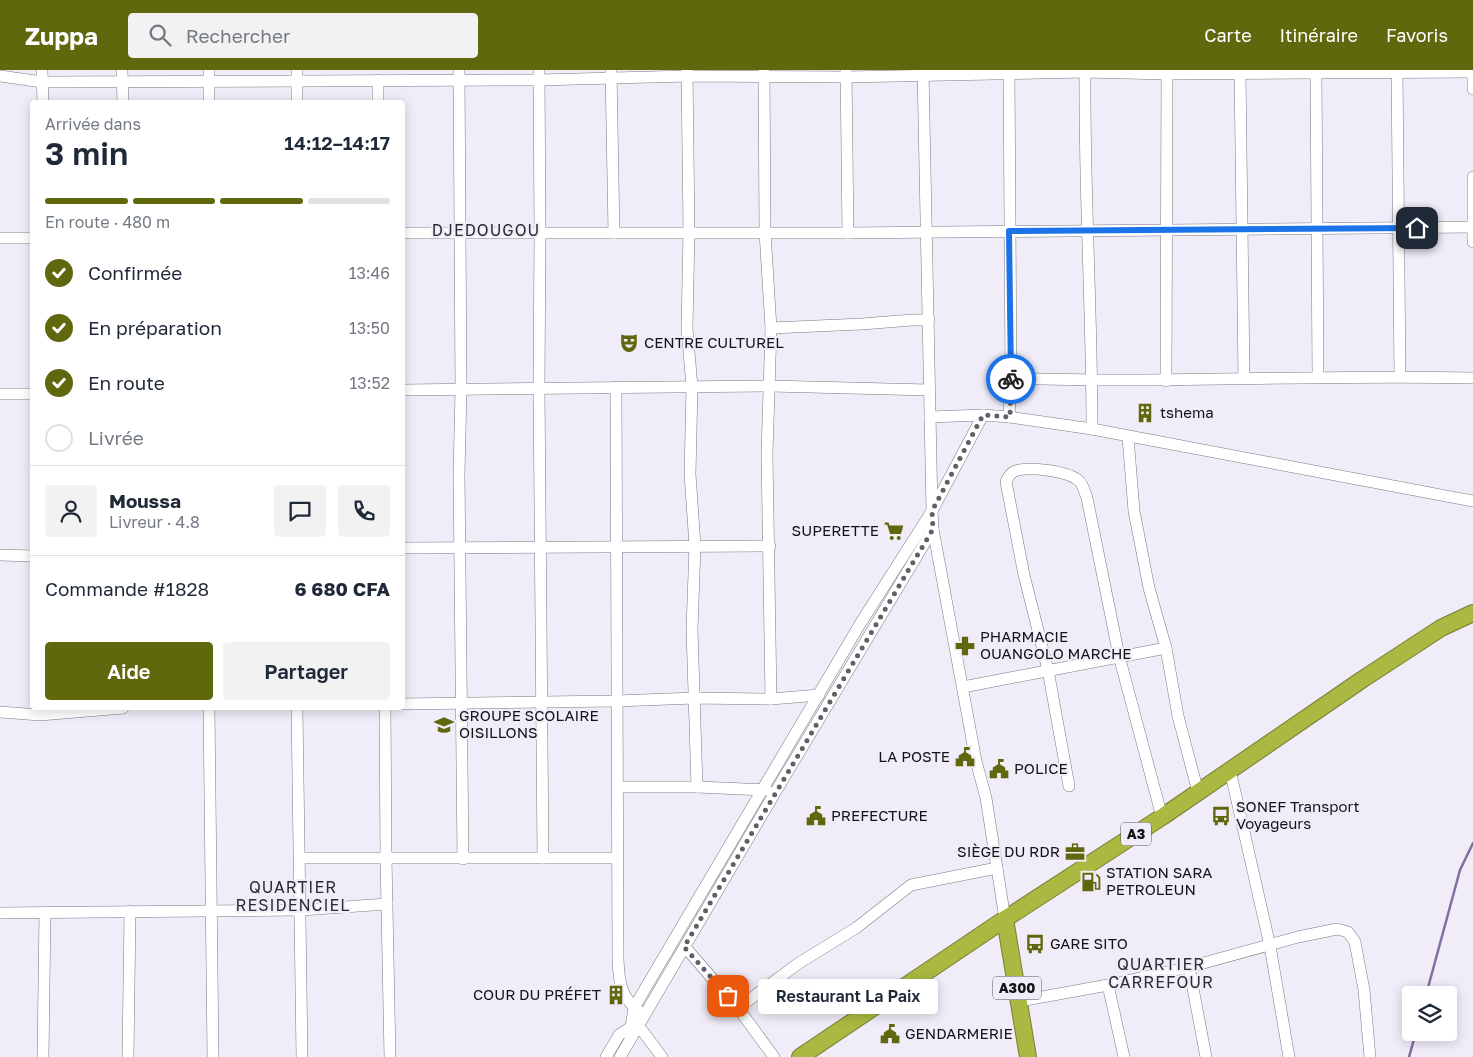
<!DOCTYPE html>
<html lang="fr">
<head>
<meta charset="utf-8">
<style>
  body { margin:0; font-family:"Golos Text",sans-serif; background:#f2f2f3; color:#1f2937; height:100vh; display:flex; flex-direction:column; font-size:19px; white-space:nowrap }
  * { box-sizing:border-box; margin:0 }
  p { font-size:16px; color:#747a83 }
  .icon { flex:none; width:28px; height:28px; fill:none; stroke:currentColor; stroke-width:2; stroke-linecap:round; stroke-linejoin:round }
  .map { position:relative; flex:1; overflow:hidden }
  .panel { position:absolute; left:30px; top:30px; width:375px; height:610px; display:flex; flex-direction:column; background:#fff; border-radius:5px; box-shadow:0 2px 12px #0003 }
  .panel>* { flex:none }
  .buttons { position:absolute; left:1402px; top:916px; display:grid; gap:10px }
  .buttons a { display:grid; place-items:center; width:55px; height:55px; border-radius:5px; background:#fff; box-shadow:0 2px 12px #0003; font-size:25px }
  .pin { position:absolute; display:grid; place-items:center; width:42px; height:42px; color:#fff; margin:-21px; border-radius:10px; box-shadow:0 2px 8px #0006 }
  .courier { position:absolute; display:grid; place-items:center; width:50px; height:50px; margin:-25px; border:4px solid #1a73e8; border-radius:50%; background:#fff; color:#222; box-shadow:0 1px 6px #0007 }
  .bubble { position:absolute; height:35px; border-radius:5px; background:#fff; box-shadow:0 2px 12px #0003; font-size:16px; font-weight:600; line-height:35px; text-align:center }
  .summary em { font-style:normal; font-weight:600 }
  .summary div { display:flex; flex-direction:column-reverse }
  .summary { display:flex; align-items:center; justify-content:space-between; height:85px; padding:0 15px }
  h1 { font-size:32px; font-weight:600; line-height:38px }
  .bar { display:grid; grid-template-columns:repeat(4,1fr); gap:8px 5px; align-content:center; height:60px; padding:0 15px }
  .bar i { height:6px; border-radius:4px; background:#e0e1e3 }
  .bar .selected { background:#5f680d }
  .bar p { grid-column:span 4 }
  .line { display:flex; align-items:center; gap:12px; padding:0 15px; border-top:1px solid #e0e1e3 }
  .line div { flex:1 }
  .round { display:grid; place-items:center; flex:none; width:52px; height:52px; border-radius:5px; background:#f2f2f3 }
  ol { padding:0 15px; list-style:none }
  li { display:flex; align-items:center; gap:15px; height:55px }
  li p { margin-inline-start:auto }
  li .icon { padding:5px; border-radius:50%; background:#5f680d; color:#fff; stroke-width:4 }
  li:last-child { color:#747a83 }
  li i { width:28px; height:28px; border:2px solid #e0e1e3; border-radius:50% }
  .cta { display:flex; gap:10px; margin-top:auto; padding:10px 15px }
  .cta a { flex:1; height:58px; border-radius:5px; background:#5f680d; color:#fff; font-size:20px; font-weight:600; line-height:58px; text-align:center }
  .cta a+a { background:#f2f2f3; color:#1f2937 }
  header { display:flex; align-items:center; gap:30px; box-sizing:border-box; height:70px; padding:0 25px; background:#5f680d; color:#fff }
  header strong { font-size:24px }
  nav { display:flex; gap:28px; margin-inline-start:auto; font-size:18px }
  .search { width:350px; height:45px; background:#f2f2f3; display:flex; align-items:center; gap:12px; box-sizing:border-box; padding:0 18px; border-radius:5px; color:#747a83; font-size:19px }
  .map>svg:first-child { display:block }
  .lines { fill:none; stroke-linecap:round; stroke-linejoin:round }
  .stream { stroke:#826da5; stroke-width:2.5 }
  .minor-casing { stroke:#7c7984; stroke-width:12 }
  .highway-casing { stroke:#757f32; stroke-width:18 }
  .minor { stroke:#fff; stroke-width:11 }
  .highway { stroke:#a9b941; stroke-width:16 }
  .done { stroke:#615f66; stroke-width:5; stroke-dasharray:0 9 }
  .route { stroke:#1a73e8; stroke-width:6 }
  .labels { text-anchor:middle; stroke-width:4; stroke-linejoin:round; paint-order:stroke }
  .shield { fill:#f0ecf8; stroke:#56545a; stroke-width:1 }
  .shield-label { font-size:14px; font-weight:bold; fill:#141317 }
  .poi-label { font-size:15px; fill:#141317; stroke:#f0ecf8; text-anchor:start }
  .neighbourhood-label { font-size:16px; letter-spacing:1px; fill:#2d2a33; stroke:#f0ecf8 }
</style>
</head>
<body>
<header>
<strong>Zuppa</strong>
<div class="search"><svg class="icon" aria-label="search" viewBox="0 0 24 24"><circle cx="10" cy="10" r="6"/><path d="M15 15l6 6"/></svg>Rechercher</div>
<nav><a>Carte</a><a>Itinéraire</a><a>Favoris</a></nav>
</header>
<div class="map">
<svg width="1473" height="987" viewBox="0 0 1473 987">
  <rect width="100%" height="100%" fill="#f0ecf8"/>
  <g class="lines">
    <!-- stream -->
    <g class="stream">
      <path d="M1426 925 1460 800 1473 773"/>
      <path d="M1409 987 1416 962"/>
    </g>
    <defs>
      <g id="minor">
        <path d="M42 0 43 32"/>
        <path d="M122 0 123 32"/>
        <path d="M459 0 461 320 459 404 463 789"/>
        <path d="M539 0 540 163 539 318 543 788"/>
        <path d="M611 0 614 163"/>
        <path d="M687 0 689 162 687 258 692 317 690 404 695 476 692 559 697 717"/>
        <path d="M764 0 765 162 771 258 767 384 771 629"/>
        <path d="M846 0 848 163"/>
        <path d="M923 0 932 441 933 459 976 691 986 728 1005 849"/>
        <path d="M1009 0 1011 308 1009 347"/>
        <path d="M1085 0C1084 120 1092 240 1092 359"/>
        <path d="M1397 0 1400 306"/>
        <path d="M1473 0V19"/>
        <path d="M1240 3 1244 308"/>
        <path d="M1316 3 1318 307"/>
        <path d="M0 6 42 12 539 10 688 6 847 7 1085 2 1167 4 1473 2"/>
        <path d="M378 10V32"/>
        <path d="M209 32V0"/>
        <path d="M297 32V0"/>
        <path d="M1473 107V172"/>
        <path d="M402 163H848L1473 157"/>
        <path d="M0 168H32"/>
        <path d="M771 258 862 254 912 250H929"/>
        <path d="M1011 308C1165 314 1319 304 1473 308"/>
        <path d="M1166 311 1167 0"/>
        <path d="M616 317 618 889C619 915 621 929 644 945"/>
        <path d="M402 320 770 316 929 320"/>
        <path d="M0 324H32"/>
        <path d="M930 347 983 345 1009 347 1092 359 1473 431"/>
        <path d="M1128 367 1134 441 1149 518 1166 578 1178 646 1198 722"/>
        <path d="M402 478 770 476"/>
        <path d="M0 485 32 486"/>
        <path d="M963 617 1166 578"/>
        <path d="M402 634 616 631 695 628 771 629 819 625"/>
        <path d="M209 638 213 987"/>
        <path d="M297 638 302 987"/>
        <path d="M385 638 386 788 390 987"/>
        <path d="M0 642 40 645 123 638"/>
        <path d="M1230 700 1270 876 1289 987"/>
        <path d="M1069 716 1048 600 1024 505 1006 412C1008 407 1010 403 1015 401 1028 396 1069 401 1079 411 1083 414 1085 423 1087 428L1119 586 1162 747"/>
        <path d="M617 717H697L767 720"/>
        <path d="M300 788H617"/>
        <path d="M0 843 301 840 387 834"/>
        <path d="M685 877 738 938 774 987"/>
        <path d="M1189 897 1206 987"/>
        <path d="M1108 915 1124 987"/>
        <path d="M1020 931 1108 915 1189 897 1298 867 1337 859 1348 862 1355 872 1364 920 1370 987"/>
        <path d="M738 938 799 893 856 858 911 815 997 798"/>
        <path d="M638 955 662 987"/>
        <path d="M43 987 45 843"/>
        <path d="M128 987 130 841"/>
        <path d="M606 987 619 965 631 957 634 938 642 924 860 554 932 441 983 345"/>
        <path d="M620 987 776 721 933 459"/>
      </g>
      <g id="highway">
        <path d="M1005 849 1028 987"/>
        <path d="M800 987 1005 849 1162 747 1363 609 1441 558 1473 543"/>
      </g>
    </defs>
    <!-- minor casing -->
    <use href="#minor" class="minor-casing"/>
    <!-- highway casing -->
    <use href="#highway" class="highway-casing"/>
    <!-- minor -->
    <use href="#minor" class="minor"/>
    <!-- highway -->
    <use href="#highway" class="highway"/>
  </g>
  <g class="lines">
    <!-- done -->
    <path class="done" d="M728 926 684 877 933 459 932 441 983 345 1010 347 1011 309"/>
    <!-- route -->
    <path class="route" d="M1011 309 1009 161 1417 158"/>
  </g>
  <!-- icons -->
  <defs>
    <symbol id="theatre-bare" viewBox="-9 -9 18 18"><path d="M-5-5.5Q0-4 5-5.5V0Q5 5 0 6Q-5 5-5 0ZM-3.3-2.5H-1v1.5H-3.3ZM1-2.5H3.3v1.5H1ZM-2.8 1Q0 5.5 2.8 1Z" fill="#5f680d" stroke="#f0ecf8" stroke-width="2.5" paint-order="stroke"/></symbol>
    <symbol id="building-bare" viewBox="-9 -9 18 18"><path d="M-4-6H4V6H1V3H-1V6H-4ZM-2.5-4.3h1.7v1.8h-1.7ZM.8-4.3h1.7v1.8H.8ZM-2.5-1h1.7V.8h-1.7ZM.8-1h1.7V.8H.8Z" fill="#5f680d" stroke="#f0ecf8" stroke-width="2.5" paint-order="stroke"/></symbol>
    <symbol id="supermarket-bare" viewBox="-9 -9 18 18"><path d="M-6-5.5h2.5l.6 2H6L4.5 2H-2.5L-4.4-4H-6ZM-1.5 3.2a1.3 1.3 0 1 0 .1 0ZM3 3.2a1.3 1.3 0 1 0 .1 0Z" fill="#5f680d" stroke="#f0ecf8" stroke-width="2.5" paint-order="stroke"/></symbol>
    <symbol id="pharmacy-bare" viewBox="-9 -9 18 18"><path d="M-2-6h4v4h4v4h-4v4h-4v-4h-4v-4h4Z" fill="#5f680d" stroke="#f0ecf8" stroke-width="2.5" paint-order="stroke"/></symbol>
    <symbol id="school-bare" viewBox="-9 -9 18 18"><path d="M0-5L7-2L0 1L-7-2ZM-4 1L0 2.5L4 1V4Q0 6-4 4Z" fill="#5f680d" stroke="#f0ecf8" stroke-width="2.5" paint-order="stroke"/></symbol>
    <symbol id="civic-bare" viewBox="-9 -9 18 18"><path d="M-.6-6.5H3V-4.5H.6V-3L4-1V1h2V6H-6V1h2V-1L-.6-3ZM-1.2 2.5V6h2.4V2.5Z" fill="#5f680d" stroke="#f0ecf8" stroke-width="2.5" paint-order="stroke"/></symbol>
    <symbol id="bus-bare" viewBox="-9 -9 18 18"><path d="M-5-6H5V4H4V6H2V4H-2V6H-4V4H-5ZM-3.5-4V0h7V-4ZM-3.5 1.2v1.5H-2V1.2ZM2 1.2v1.5H3.5V1.2Z" fill="#5f680d" stroke="#f0ecf8" stroke-width="2.5" paint-order="stroke"/></symbol>
    <symbol id="office-bare" viewBox="-9 -9 18 18"><path d="M-6-3h4V-5.5h4V-3h4V5H-6ZM-1-4.5V-3h2v-1.5ZM-6 0V1H6V0Z" fill="#5f680d" stroke="#f0ecf8" stroke-width="2.5" paint-order="stroke"/></symbol>
    <symbol id="fuel-bare" viewBox="-9 -9 18 18"><path d="M-5.5-6h7V0h2V4h1.3V-2.5L3-4.5l.8-.8L6-3V5H2.5V1h-1V6h-7ZM-4.2-4.7v3.2H.2V-4.7Z" fill="#5f680d" stroke="#f0ecf8" stroke-width="2.5" paint-order="stroke"/></symbol>
  </defs>
  <g fill-rule="evenodd">
    <use href="#theatre-bare" x="615" y="259" width="28" height="28"/>
    <use href="#building-bare" x="1131" y="329" width="28" height="28"/>
    <use href="#supermarket-bare" x="880" y="447" width="28" height="28"/>
    <use href="#pharmacy-bare" x="951" y="562" width="28" height="28"/>
    <use href="#school-bare" x="430" y="641" width="28" height="28"/>
    <use href="#civic-bare" x="951" y="673" width="28" height="28"/>
    <use href="#civic-bare" x="985" y="685" width="28" height="28"/>
    <use href="#civic-bare" x="802" y="732" width="28" height="28"/>
    <use href="#bus-bare" x="1207" y="732" width="28" height="28"/>
    <use href="#office-bare" x="1061" y="768" width="28" height="28"/>
    <use href="#fuel-bare" x="1077" y="798" width="28" height="28"/>
    <use href="#bus-bare" x="1021" y="860" width="28" height="28"/>
    <use href="#building-bare" x="602" y="911" width="28" height="28"/>
    <use href="#civic-bare" x="876" y="950" width="28" height="28"/>
  </g>
  <g class="labels">
    <!-- shield labels -->
    <g class="shield">
      <rect x="1121" y="752.5" width="30" height="23" rx="4"/>
      <rect x="993" y="906.5" width="48" height="23" rx="4"/>
    </g>
    <g class="shield-label">
      <text x="1136" y="769">A3</text>
      <text x="1017" y="923">A300</text>
    </g>
    <!-- poi labels -->
    <g class="poi-label">
      <text x="644" y="278">CENTRE CULTUREL</text>
      <text x="1160" y="348">tshema</text>
      <text x="879" y="466" text-anchor="end">SUPERETTE</text>
      <text x="980" y="572">PHARMACIE<tspan x="980" dy="17">OUANGOLO MARCHE</tspan></text>
      <text x="459" y="651">GROUPE SCOLAIRE<tspan x="459" dy="17">OISILLONS</tspan></text>
      <text x="950" y="692" text-anchor="end">LA POSTE</text>
      <text x="1014" y="704">POLICE</text>
      <text x="1236" y="742">SONEF Transport<tspan x="1236" dy="17">Voyageurs</tspan></text>
      <text x="831" y="751">PREFECTURE</text>
      <text x="1060" y="787" text-anchor="end">SIÈGE DU RDR</text>
      <text x="1106" y="808">STATION SARA<tspan x="1106" dy="17">PETROLEUN</tspan></text>
      <text x="1050" y="879">GARE SITO</text>
      <text x="601" y="930" text-anchor="end">COUR DU PRÉFET</text>
      <text x="905" y="969">GENDARMERIE</text>
    </g>
    <!-- neighbourhood labels -->
    <g class="neighbourhood-label">
      <text x="486" y="166">DJEDOUGOU</text>
      <text x="293" y="823">QUARTIER<tspan x="293" dy="18">RESIDENCIEL</tspan></text>
      <text x="1161" y="900">QUARTIER<tspan x="1161" dy="18">CARREFOUR</tspan></text>
    </g>
  </g>
</svg>
<div class="buttons">
<a><svg class="icon" aria-label="layers" viewBox="0 0 24 24"><path d="M12 4l9 5-9 5-9-5zM3 14l9 5 9-5"/></svg></a>
</div>
<div class="pin" style="left:728px;top:926px;background:#ea580c"><svg class="icon" aria-label="bag" viewBox="0 0 24 24"><path d="M5 8h14l-1 12H6zM9 8a3 3 0 0 1 6 0"/></svg></div>
<div class="pin" style="left:1417px;top:158px;background:#1f2937"><svg class="icon" aria-label="home" viewBox="0 0 24 24"><path d="M3 11l9-7 9 7M6 9v11h12V9"/></svg></div>
<div class="courier" style="left:1011px;top:309px"><svg class="icon" aria-label="bike" viewBox="0 0 24 24"><circle cx="6" cy="16" r="4"/><circle cx="18" cy="16" r="4"/><path d="M6 16l4-8h5l3 8M10 8l3 8H6M13 5h3"/></svg></div>
<div class="bubble" style="left:758px;top:909px;width:180px">Restaurant La Paix</div>
<section class="panel">
<div class="summary"><div><h1>3 min</h1><p>Arrivée dans</p></div><em>14:12–14:17</em></div>
<div class="bar"><i class="selected"></i><i class="selected"></i><i class="selected"></i><i></i><p>En route · 480 m</p></div>
<ol>
<li><svg class="icon" aria-label="check" viewBox="0 0 24 24"><path d="M5 12l5 5 9-10"/></svg>Confirmée<p>13:46</p></li>
<li><svg class="icon" aria-label="check" viewBox="0 0 24 24"><path d="M5 12l5 5 9-10"/></svg>En préparation<p>13:50</p></li>
<li><svg class="icon" aria-label="check" viewBox="0 0 24 24"><path d="M5 12l5 5 9-10"/></svg>En route<p>13:52</p></li>
<li><i></i>Livrée</li>
</ol>
<div class="line" style="height:90px"><a class="round"><svg class="icon" aria-label="person" viewBox="0 0 24 24"><circle cx="12" cy="8" r="4"/><path d="M4 21q1-7 8-7t8 7"/></svg></a><div><b>Moussa</b><p>Livreur · 4.8</p></div><a class="round"><svg class="icon" aria-label="chat" viewBox="0 0 24 24"><path d="M4 5h16v11H9l-5 4z"/></svg></a><a class="round"><svg class="icon" aria-label="phone" viewBox="0 0 24 24"><path d="M5 4h4l2 5-3 2q2 4 5 5l2-3 5 2v4C11 20 4 13 5 4z"/></svg></a></div>
<div class="line" style="height:65px"><div>Commande #1828</div><b>6 680 CFA</b></div>
<div class="cta"><a>Aide</a><a>Partager</a></div>
</section>
</div>
</body>
</html>
